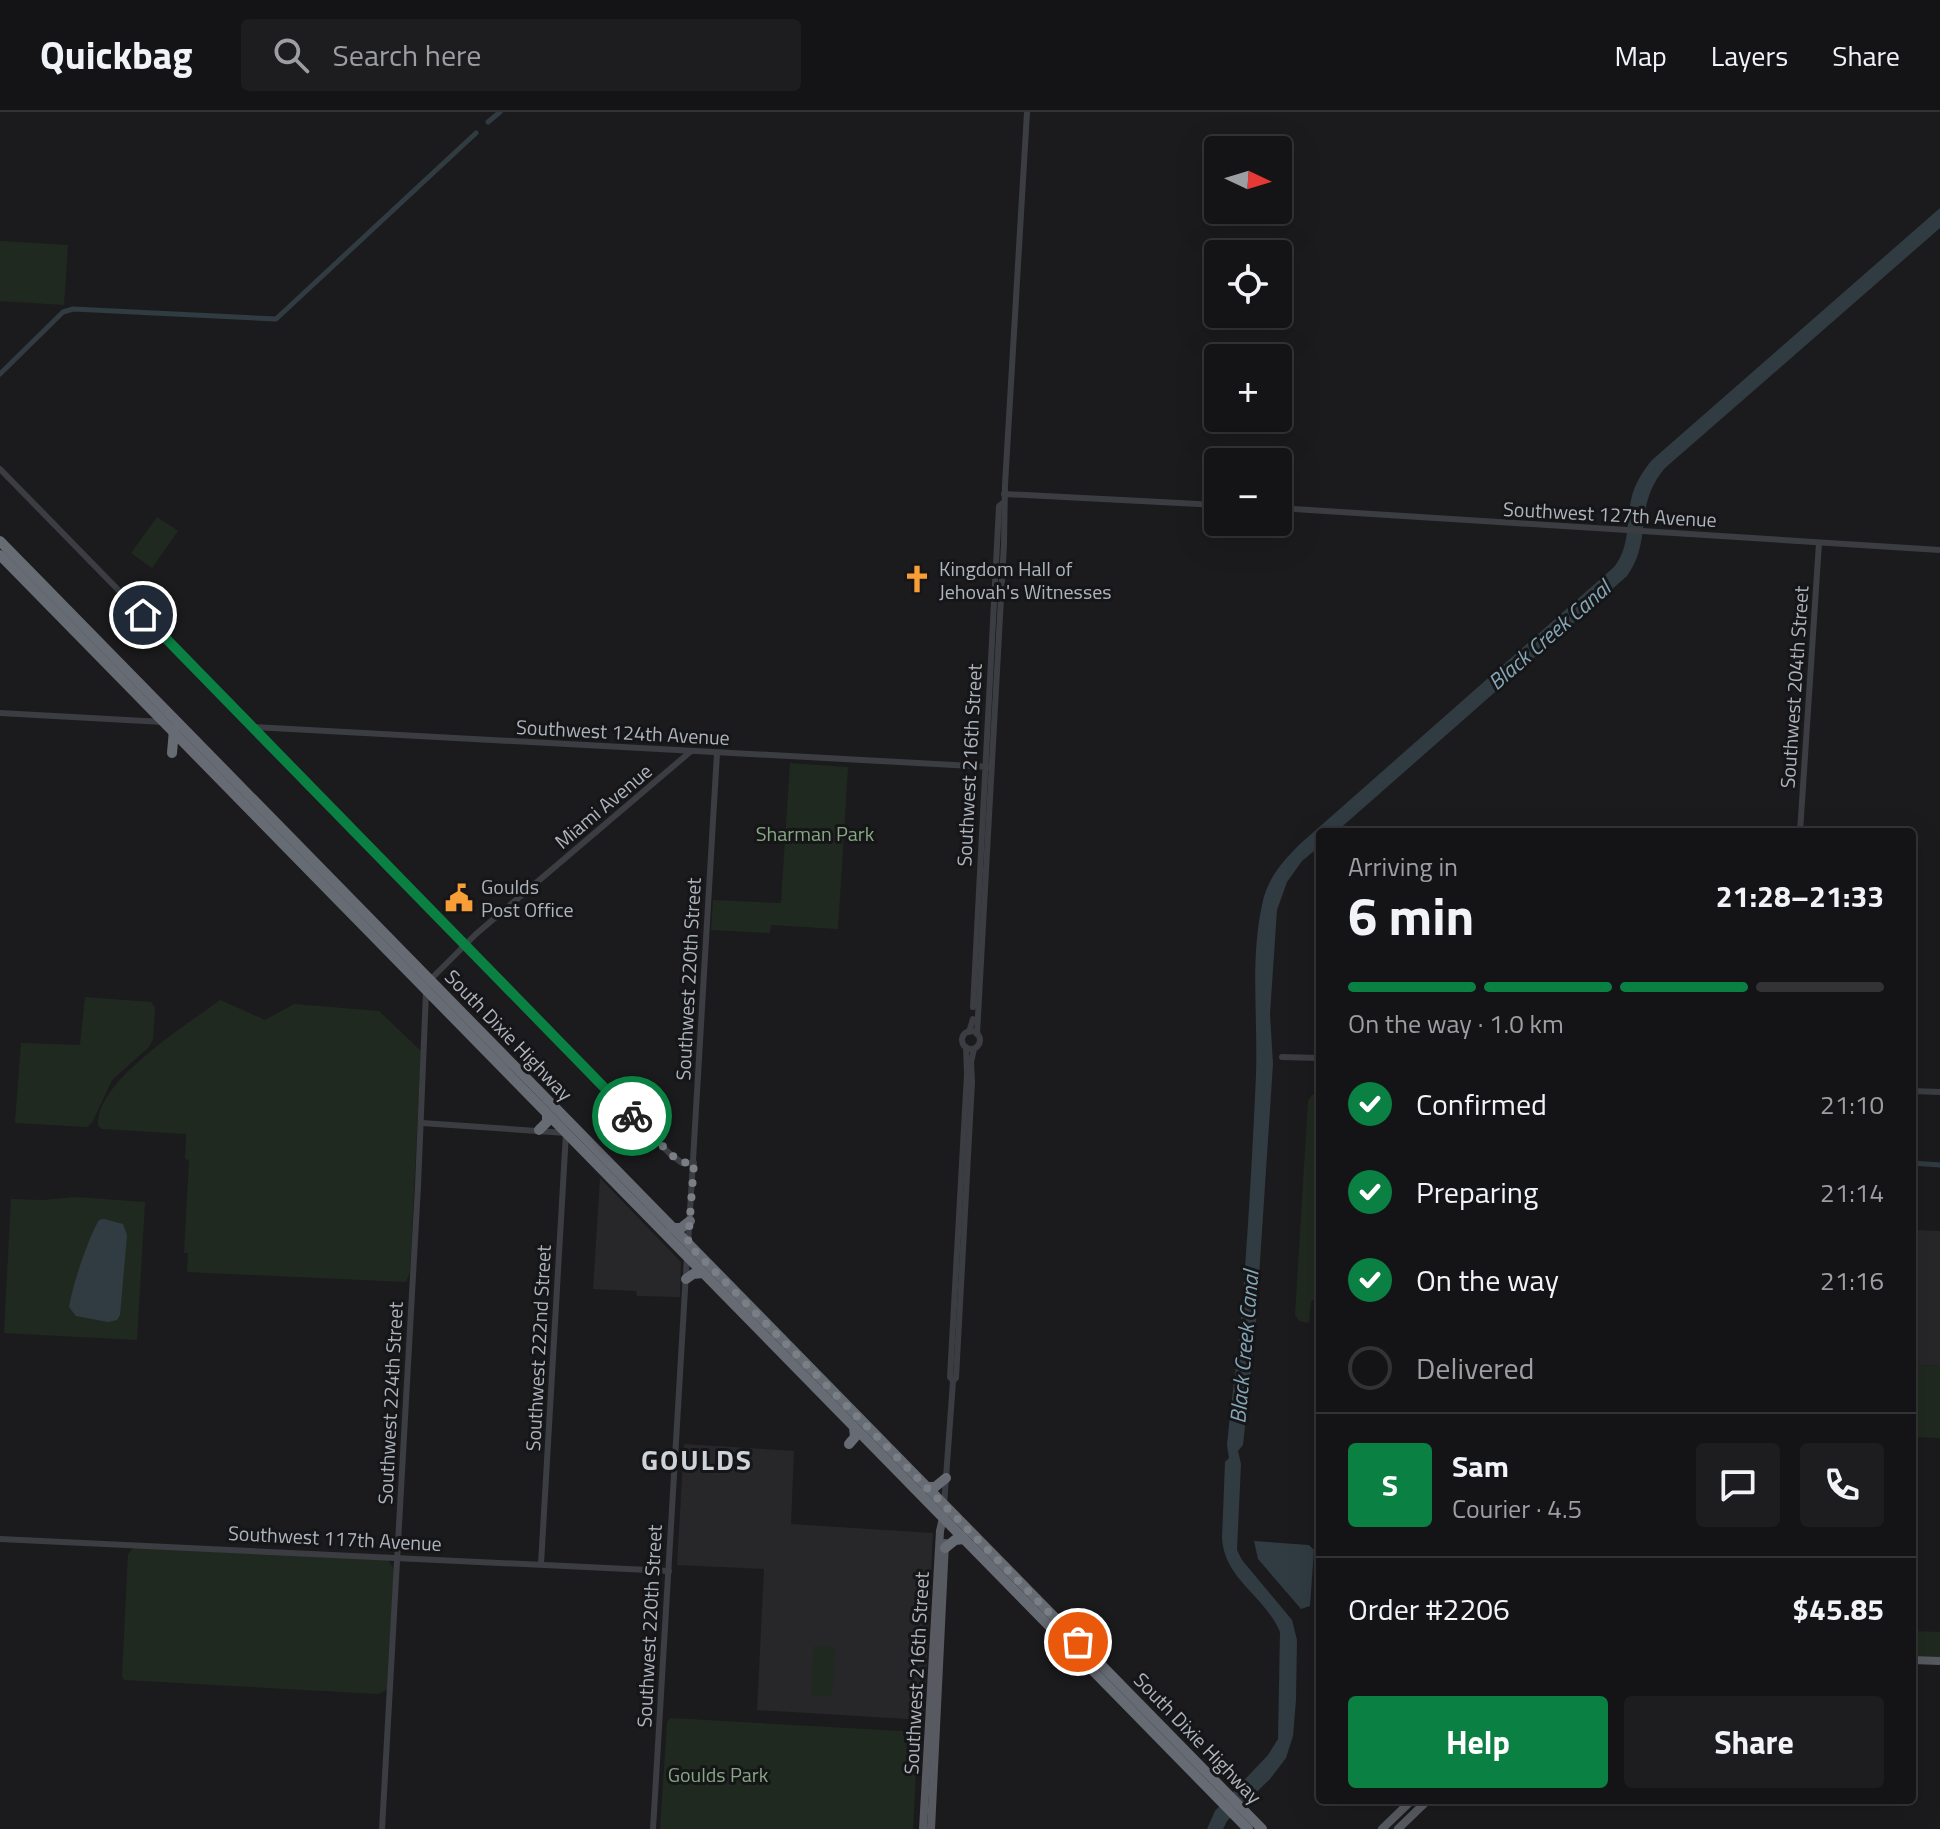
<!DOCTYPE html>
<html lang="en">
<head>
<meta charset="utf-8">
<style>
  :root { --surface:#141416; --page:#1d1d1f; --text:#f1f3f6; --muted:#9d9ea1; --line:#333335; --accent:#0b8043 }
  body { margin:0; font-family:"Titillium Web",sans-serif; background:var(--page); color:var(--text); height:100vh; display:flex; flex-direction:column; font-size:30px; white-space:nowrap }
  * { box-sizing:border-box; margin:0 }
  p { font-size:26px; color:var(--muted) }
  .icon { flex:none; width:44px; height:44px; fill:none; stroke:currentColor; stroke-width:2; stroke-linecap:round; stroke-linejoin:round }
  .map { position:relative; flex:1; overflow:hidden }
  .details { position:absolute; left:1316px; top:716px; width:600px; height:976px; display:flex; flex-direction:column; background:var(--surface); border-radius:8px; box-shadow:0 8px 32px #0002,0 0 0 2px var(--line) }
  .details>* { flex:none }
  .needle { width:52px; rotate:94deg }
  .buttons { position:absolute; left:1204px; top:24px; display:grid; gap:16px }
  .buttons a { display:grid; place-items:center; width:88px; height:88px; border-radius:8px; background:var(--surface); box-shadow:0 8px 32px #0002,0 0 0 2px var(--line); font-size:40px }
  .pin { position:absolute; display:grid; place-items:center; width:68px; height:68px; color:#fff; margin:-34px; border:4px solid #fff; border-radius:50%; box-shadow:0 2px 8px #0007 }
  .courier { position:absolute; display:grid; place-items:center; width:80px; height:80px; margin:-40px; border:6px solid #0b8043; border-radius:50%; background:#fff; color:#222; box-shadow:0 2px 10px #0007 }
  .head em { font-style:normal; font-weight:700 }
  .head div { display:flex; flex-direction:column-reverse }
  .head { display:flex; align-items:center; justify-content:space-between; height:136px; padding:0 32px }
  h1 { font-size:52px; font-weight:700; line-height:60px }
  .bar { display:grid; grid-template-columns:repeat(4,1fr); gap:12px 8px; align-content:center; height:96px; padding:0 32px }
  .bar i { height:10px; border-radius:6px; background:var(--line) }
  .bar .current { background:var(--accent) }
  .bar p { grid-column:span 4 }
  .line { display:flex; align-items:center; gap:20px; padding:0 32px; border-top:2px solid var(--line) }
  .line div { flex:1 }
  .round { display:grid; place-items:center; flex:none; width:84px; height:84px; border-radius:8px; background:var(--page) }
  ol { padding:0 32px; list-style:none }
  li { display:flex; align-items:center; gap:24px; height:88px }
  li p { margin-inline-start:auto }
  li .icon { padding:8px; border-radius:50%; background:var(--accent); color:#fff; stroke-width:4 }
  li:last-child { color:var(--muted) }
  li i { width:44px; height:44px; border:4px solid var(--line); border-radius:50% }
  .primary-button { display:flex; gap:16px; margin-top:auto; padding:16px 32px }
  .primary-button a { flex:1; height:92px; border-radius:8px; background:var(--accent); color:#fff; font-size:32px; font-weight:700; line-height:92px; text-align:center }
  .primary-button a+a { background:var(--page); color:var(--text) }
  header { display:flex; align-items:center; gap:48px; box-sizing:border-box; height:112px; padding:0 40px; background:var(--surface); border-bottom:2px solid var(--line) }
  header strong { font-size:38px }
  nav { display:flex; gap:44px; margin-inline-start:auto; font-size:28px }
  .search { width:560px; height:72px; background:var(--page); display:flex; align-items:center; gap:20px; box-sizing:border-box; padding:0 28px; border-radius:8px; color:var(--muted); font-size:30px }
  .map>svg:first-child { display:block }
  .built { fill:#27272a }
  .green { fill:#202920 }
  .water { fill:#303c42 }
  .lines { fill:none; stroke-linecap:round; stroke-linejoin:round }
  .canal { stroke:#303c42; stroke-width:5 }
  .minor { stroke:#3b3d42; stroke-width:6 }
  .major { stroke:#575b61; stroke-width:8 }
  .highway { stroke:#676c74; stroke-width:10 }
  .done { stroke:#7a7e85; stroke-width:8; stroke-dasharray:0 14.4 }
  .route { stroke:#0b8043; stroke-width:10 }
  .labels { text-anchor:middle; dominant-baseline:central; stroke-width:6; stroke-linejoin:round; paint-order:stroke }
  .street-label { font-size:20px; fill:#adb4bd; stroke:#161618 }
  .poi-label { font-size:20px; fill:#adb4bd; stroke:#161618; text-anchor:start }
  .park-label { font-size:20px; fill:#86a884; stroke:#161618 }
  .water-label { font-size:22px; font-style:italic; fill:#84a7b8; stroke:#161618 }
  .district-label { font-size:28px; font-weight:bold; letter-spacing:2px; fill:#ced2d9; stroke:#161618 }
</style>
</head>
<body>
<header>
<strong>Quickbag</strong>
<div class="search"><svg class="icon" aria-label="search" viewBox="0 0 24 24"><circle cx="10" cy="10" r="6"/><path d="M15 15l6 6"/></svg>Search here</div>
<nav><a>Map</a><a>Layers</a><a>Share</a></nav>
</header>
<div class="map">
<svg width="1940" height="1717" viewBox="0 0 1940 1717">
  <rect width="100%" height="100%" fill="#1b1b1d"/>
  <!-- built -->
  <g class="built">
    <polygon points="600,1066 681,1150 680,1185 637,1184 636,1179 593,1177"/>
    <polygon points="1916,1118 1940,1119 1940,1254 1912,1253 1912,1178"/>
    <polygon points="684,1332 794,1339 791,1412 933,1421 924,1608 757,1598 764,1457 677,1453"/>
  </g>
  <!-- green -->
  <g class="green">
    <polygon points="0,129 68,133 64,193 0,189"/>
    <polygon points="157,405 178,419 152,456 131,441"/>
    <polygon points="790,651 848,655 838,817 771,813 770,821 711,818 713,788 781,791"/>
    <polygon points="85,885 151,890 155,896 153,927 149,935 112,968 92,1011 87,1015 15,1011 21,931 80,933"/>
    <path d="M 220,888 L 265,908 L 294,892 L 379,899 L 421,939 L 410,1160 L 406,1170 L 187,1160 L 188,1141 L 184,1141 L 189,1048 L 185,1047 L 186,1022 L 102,1017 L 98,1014 C 95,969 187,913 220,888 Z"/>
    <polygon points="1320,982 1320,1186 1311,1189 1309,1211 1299,1209 1295,1203 1308,989 1312,983"/>
    <polygon points="75,1085 145,1090 137,1228 4,1221 11,1087 43,1088"/>
    <polygon points="1912,1253 1940,1254 1940,1326 1912,1325"/>
    <polygon points="134,1435 388,1448 394,1457 387,1578 378,1582 124,1568 122,1564 128,1442"/>
    <polygon points="1912,1519 1940,1520 1940,1545 1912,1545"/>
    <polygon points="814,1534 835,1535 832,1584 811,1583"/>
    <polygon points="670,1606 918,1620 913,1717 660,1717 667,1610"/>
  </g>
  <!-- water -->
  <g class="water">
    <path d="M 1940,96 L 1940,116 L 1665,356 C 1632,395 1654,426 1627,464 L 1336,720 L 1320,720 L 1320,734 L 1302,749 L 1287,770 L 1277,798 L 1270,902 L 1273,952 L 1256,1210 L 1243,1333 L 1238,1339 L 1241,1352 L 1237,1438 L 1242,1448 L 1292,1508 L 1297,1528 L 1296,1588 L 1293,1624 L 1286,1646 L 1270,1667 L 1227,1709 L 1223,1717 L 1207,1717 L 1215,1699 L 1268,1643 L 1278,1627 L 1280,1520 C 1265,1484 1224,1467 1222,1426 L 1225,1350 L 1229,1346 L 1227,1333 C 1230,1298 1235,1264 1239,1230 C 1247,1141 1252,1052 1256,963 C 1258,906 1250,848 1262,793 C 1267,767 1282,750 1300,732 L 1614,455 C 1630,435 1626,412 1631,388 C 1634,373 1642,360 1652,348 Z"/>
    <path d="M 104,1107 L 123,1112 L 127,1123 L 120,1203 L 117,1208 L 108,1210 L 76,1204 L 69,1195 C 73,1172 87,1129 99,1108 Z"/>
    <polygon points="1254,1429 1309,1433 1314,1438 1310,1494 1301,1497 1258,1447"/>
  </g>
  <g class="lines">
    <!-- canal -->
    <g class="canal">
      <polyline points="488,10 500,0"/>
      <polyline points="0,262 63,200 73,197 276,207 476,21"/>
      <polyline points="1912,1051 1940,1053"/>
    </g>
    <!-- minor -->
    <g class="minor">
      <polyline points="0,357 669,1041 682,1051 694,1051"/>
      <polyline points="1004,382 1218,393"/>
      <polyline points="1278,396 1940,438"/>
      <polyline points="0,601 163,610"/>
      <polyline points="253,615 991,655"/>
      <polyline points="1800,720 1819,431"/>
      <polyline points="428,870 476,822 690,640"/>
      <polyline points="973,895 999,394 1004,390"/>
      <circle cx="971" cy="928" r="9"/>
      <polyline points="969,920 973,907"/>
      <polyline points="977,922 1004,432 1005,373 1027,0"/>
      <polyline points="1282,945 1320,946"/>
      <polyline points="1912,979 1940,980"/>
      <polyline points="422,1011 566,1021 541,1452"/>
      <polyline points="688,1133 717,641"/>
      <polyline points="953,1269 956,1266 972,970 971,950 974,937"/>
      <polyline points="944,1393 953,1269 950,1265 967,962 966,935"/>
      <polyline points="0,1427 669,1459"/>
      <polyline points="382,1717 418,1074 426,880"/>
      <polyline points="653,1717 687,1144"/>
    </g>
    <!-- major -->
    <g class="major">
      <polyline points="1912,1548 1940,1549"/>
      <polyline points="923,1717 940,1419 944,1402"/>
      <polyline points="931,1717 945,1431"/>
      <polyline points="1382,1717 1412,1688"/>
      <polyline points="1398,1717 1428,1688"/>
    </g>
    <!-- highway -->
    <g class="highway">
      <polyline points="0,429 1262,1717"/>
      <polyline points="0,443 1248,1717"/>
      <polyline points="172,641 174,618"/>
      <polyline points="539,1018 547,1010 547,1002"/>
      <polyline points="672,1116 681,1116 690,1109"/>
      <polyline points="686,1167 693,1162 703,1161"/>
      <polyline points="849,1332 855,1325 854,1315"/>
      <polyline points="926,1375 935,1375 946,1366"/>
      <polyline points="945,1436 955,1428 964,1427"/>
    </g>
  </g>
  <g class="lines">
    <!-- done -->
    <polyline class="done" points="632,1004 679,1050 694,1051 688,1132 1078,1530"/>
    <!-- route -->
    <polyline class="route" points="143,503 632,1004"/>
  </g>
  <!-- icons -->
  <defs>
    <symbol id="church-bare" viewBox="-9 -9 18 18"><path d="M-1.2-6h2.4v3.5h3.3v2.4h-3.3V6h-2.4V-.1h-3.3v-2.4h3.3Z" fill="#f89e37" stroke="#161618" stroke-width="2.5" paint-order="stroke"/></symbol>
    <symbol id="civic-bare" viewBox="-9 -9 18 18"><path d="M-.6-6.5H3V-4.5H.6V-3L4-1V1h2V6H-6V1h2V-1L-.6-3ZM-1.2 2.5V6h2.4V2.5Z" fill="#f89e37" stroke="#161618" stroke-width="2.5" paint-order="stroke"/></symbol>
  </defs>
  <g fill-rule="evenodd">
    <use href="#church-bare" x="897" y="447" width="40" height="40"/>
    <use href="#civic-bare" x="439" y="766" width="40" height="40"/>
  </g>
  <g class="labels">
    <!-- street labels -->
    <g class="street-label">
      <text transform="translate(1610 402) rotate(3)">Southwest 127th Avenue</text>
      <text transform="translate(1794 575) rotate(-86)">Southwest 204th Street</text>
      <text transform="translate(623 620) rotate(3)">Southwest 124th Avenue</text>
      <text transform="translate(969 653) rotate(-87)">Southwest 216th Street</text>
      <text transform="translate(603 694) rotate(-40)">Miami Avenue</text>
      <text transform="translate(688 867) rotate(-87)">Southwest 220th Street</text>
      <text transform="translate(509 923) rotate(46)">South Dixie Highway</text>
      <text transform="translate(538 1236) rotate(-87)">Southwest 222nd Street</text>
      <text transform="translate(390 1291) rotate(-87)">Southwest 224th Street</text>
      <text transform="translate(335 1426) rotate(3)">Southwest 117th Avenue</text>
      <text transform="translate(649 1514) rotate(-87)">Southwest 220th Street</text>
      <text transform="translate(916 1561) rotate(-87)">Southwest 216th Street</text>
      <text transform="translate(1198 1626) rotate(46)">South Dixie Highway</text>
    </g>
    <!-- poi labels -->
    <g class="poi-label">
      <text x="939" y="456">Kingdom Hall of<tspan x="939" dy="23">Jehovah's Witnesses</tspan></text>
      <text x="481" y="774">Goulds<tspan x="481" dy="23">Post Office</tspan></text>
    </g>
    <!-- park labels -->
    <g class="park-label">
      <text x="815" y="721">Sharman Park</text>
      <text x="718" y="1662">Goulds Park</text>
    </g>
    <!-- water labels -->
    <g class="water-label">
      <text transform="translate(1549 523) rotate(-41)">Black Creek Canal</text>
      <text transform="translate(1244 1235) rotate(-85)">Black Creek Canal</text>
    </g>
    <!-- district labels -->
    <g class="district-label">
      <text x="697" y="1347">GOULDS</text>
    </g>
  </g>
</svg>
<div class="buttons">
<a><svg class="needle" viewBox="-14 -14 28 28"><path d="M0-13l5 13h-10z" fill="#e53935"/><path d="M0 13l5-13h-10z" fill="#9d9ea1"/></svg></a>
<a><svg class="icon" aria-label="locate" viewBox="0 0 24 24"><circle cx="12" cy="12" r="6"/><path d="M12 2v4M12 18v4M2 12h4M18 12h4"/></svg></a>
<a>+</a>
<a>−</a>
</div>
<div class="pin" style="left:1078px;top:1530px;background:#ea580c"><svg class="icon" aria-label="bag" viewBox="0 0 24 24"><path d="M5 8h14l-1 12H6zM9 8a3 3 0 0 1 6 0"/></svg></div>
<div class="pin" style="left:143px;top:503px;background:#1f2937"><svg class="icon" aria-label="home" viewBox="0 0 24 24"><path d="M3 11l9-7 9 7M6 9v11h12V9"/></svg></div>
<div class="courier" style="left:632px;top:1004px"><svg class="icon" aria-label="bike" viewBox="0 0 24 24"><circle cx="6" cy="16" r="4"/><circle cx="18" cy="16" r="4"/><path d="M6 16l4-8h5l3 8M10 8l3 8H6M13 5h3"/></svg></div>
<section class="details">
<div class="head"><div><h1>6 min</h1><p>Arriving in</p></div><em>21:28–21:33</em></div>
<div class="bar"><i class="current"></i><i class="current"></i><i class="current"></i><i></i><p>On the way · 1.0 km</p></div>
<ol>
<li><svg class="icon" aria-label="check" viewBox="0 0 24 24"><path d="M5 12l5 5 9-10"/></svg>Confirmed<p>21:10</p></li>
<li><svg class="icon" aria-label="check" viewBox="0 0 24 24"><path d="M5 12l5 5 9-10"/></svg>Preparing<p>21:14</p></li>
<li><svg class="icon" aria-label="check" viewBox="0 0 24 24"><path d="M5 12l5 5 9-10"/></svg>On the way<p>21:16</p></li>
<li><i></i>Delivered</li>
</ol>
<div class="line" style="height:144px"><b class="round" style="background:var(--accent);color:#fff">S</b><div><b>Sam</b><p>Courier · 4.5</p></div><a class="round"><svg class="icon" aria-label="chat" viewBox="0 0 24 24"><path d="M4 5h16v11H9l-5 4z"/></svg></a><a class="round"><svg class="icon" aria-label="phone" viewBox="0 0 24 24"><path d="M5 4h4l2 5-3 2q2 4 5 5l2-3 5 2v4C11 20 4 13 5 4z"/></svg></a></div>
<div class="line" style="height:104px"><div>Order #2206</div><b>$45.85</b></div>
<div class="primary-button"><a>Help</a><a>Share</a></div>
</section>
</div>
</body>
</html>
